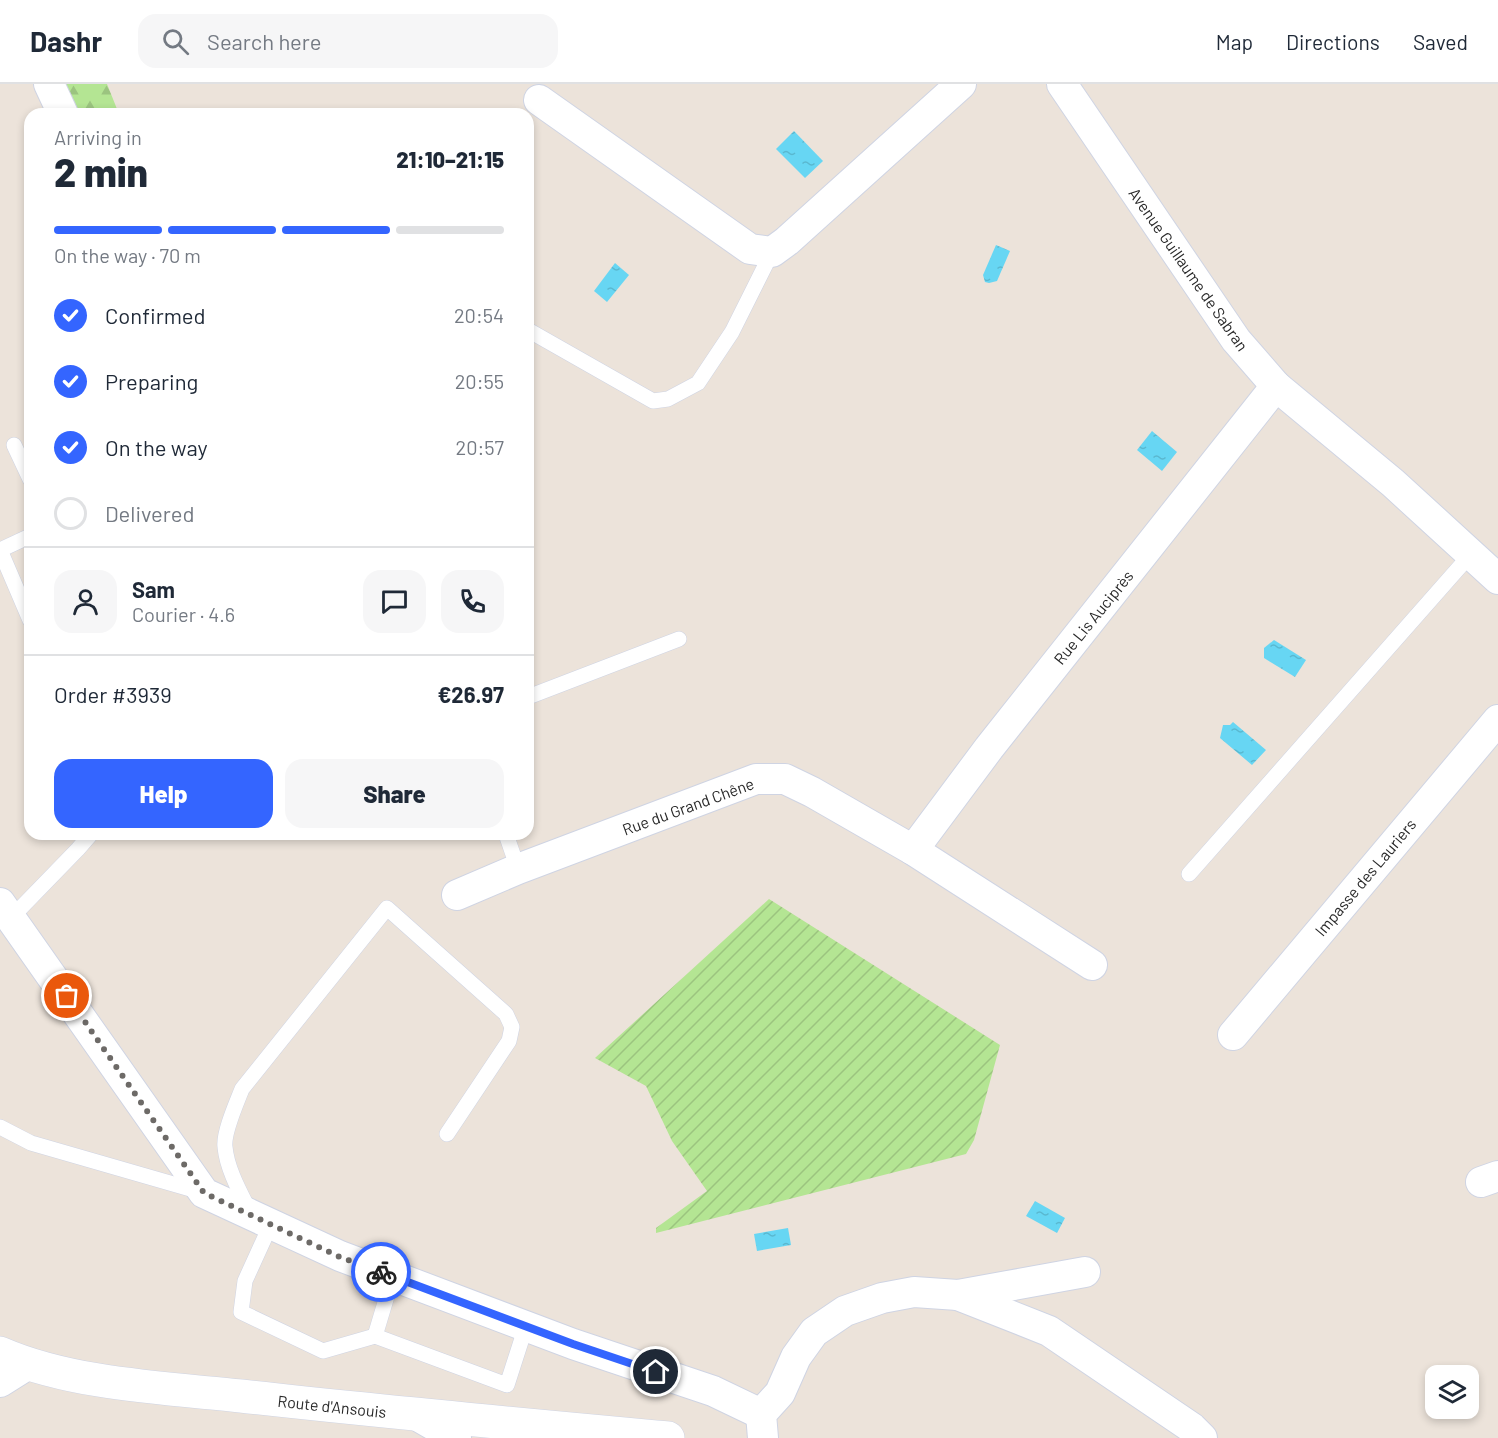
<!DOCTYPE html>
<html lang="en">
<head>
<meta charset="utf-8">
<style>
  :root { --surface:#fff; --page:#f6f6f7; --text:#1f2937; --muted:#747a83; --line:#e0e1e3; --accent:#3465ff }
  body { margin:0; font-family:Barlow,sans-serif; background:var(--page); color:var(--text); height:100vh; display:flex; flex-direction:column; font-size:22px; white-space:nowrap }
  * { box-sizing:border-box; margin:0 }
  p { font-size:20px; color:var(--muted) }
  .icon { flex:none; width:33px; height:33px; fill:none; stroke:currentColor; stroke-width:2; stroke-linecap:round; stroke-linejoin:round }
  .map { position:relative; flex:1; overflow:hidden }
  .side { position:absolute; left:24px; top:24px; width:510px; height:732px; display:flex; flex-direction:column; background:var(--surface); border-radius:18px; box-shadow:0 3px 9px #0003 }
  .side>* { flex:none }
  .buttons { position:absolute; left:1425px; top:1281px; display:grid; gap:12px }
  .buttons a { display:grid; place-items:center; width:54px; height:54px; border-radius:12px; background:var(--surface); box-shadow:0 3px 9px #0003; font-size:30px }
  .pin { position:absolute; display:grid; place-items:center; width:51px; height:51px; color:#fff; margin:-26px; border:3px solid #fff; border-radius:50%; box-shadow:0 2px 6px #0007 }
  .courier { position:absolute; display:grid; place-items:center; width:60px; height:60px; margin:-30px; border:4px solid #3465ff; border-radius:50%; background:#fff; color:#222; box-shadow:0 2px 8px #0007 }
  .overview em { font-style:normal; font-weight:800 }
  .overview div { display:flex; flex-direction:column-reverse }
  .overview { display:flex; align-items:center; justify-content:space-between; height:102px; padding:0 30px }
  h1 { font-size:39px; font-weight:800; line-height:45px }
  .bar { display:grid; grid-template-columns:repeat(4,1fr); gap:9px 6px; align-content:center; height:72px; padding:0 30px }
  .bar i { height:8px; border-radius:4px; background:var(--line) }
  .bar .active { background:var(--accent) }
  .bar p { grid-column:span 4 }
  .line { display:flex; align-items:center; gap:15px; padding:0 30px; border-top:2px solid var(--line) }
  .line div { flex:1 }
  .round { display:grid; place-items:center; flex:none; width:63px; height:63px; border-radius:18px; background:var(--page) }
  ol { padding:0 30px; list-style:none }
  li { display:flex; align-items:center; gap:18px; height:66px }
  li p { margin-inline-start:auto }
  li .icon { padding:6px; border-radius:50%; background:var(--accent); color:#fff; stroke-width:4 }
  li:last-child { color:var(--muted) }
  li i { width:33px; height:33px; border:3px solid var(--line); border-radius:50% }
  .button { display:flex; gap:12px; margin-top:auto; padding:12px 30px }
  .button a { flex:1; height:69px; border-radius:18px; background:var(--accent); color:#fff; font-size:24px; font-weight:800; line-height:69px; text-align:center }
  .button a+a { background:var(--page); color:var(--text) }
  header { display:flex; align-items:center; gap:36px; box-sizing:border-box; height:84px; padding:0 30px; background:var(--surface); border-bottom:2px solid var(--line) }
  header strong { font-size:28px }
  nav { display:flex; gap:33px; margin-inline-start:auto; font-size:21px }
  .search { width:420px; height:54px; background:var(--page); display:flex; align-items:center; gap:15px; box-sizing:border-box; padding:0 21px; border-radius:18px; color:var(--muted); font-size:22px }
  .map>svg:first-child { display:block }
  .forest { fill:url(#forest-firs) }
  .garden { fill:url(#garden-furrows) }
  .water { fill:url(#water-ripples) }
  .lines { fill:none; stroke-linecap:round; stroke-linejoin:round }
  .lane-casing { stroke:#cfd4e3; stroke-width:16 }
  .street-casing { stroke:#cfd4e3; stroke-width:32 }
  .secondary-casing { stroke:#cfd4e3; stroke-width:34 }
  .lane { stroke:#fff; stroke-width:15 }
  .street { stroke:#fff; stroke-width:30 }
  .secondary { stroke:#fff; stroke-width:33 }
  .done { stroke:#6d6a67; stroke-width:6; stroke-dasharray:0 10.8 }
  .route { stroke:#3465ff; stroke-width:8 }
  .labels { text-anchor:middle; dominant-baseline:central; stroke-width:4.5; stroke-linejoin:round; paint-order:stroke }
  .street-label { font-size:16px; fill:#292929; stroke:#fff }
</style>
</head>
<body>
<header>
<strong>Dashr</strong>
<div class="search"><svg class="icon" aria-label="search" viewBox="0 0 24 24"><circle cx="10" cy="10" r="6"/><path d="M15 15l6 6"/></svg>Search here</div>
<nav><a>Map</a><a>Directions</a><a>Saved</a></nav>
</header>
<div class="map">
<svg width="1498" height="1354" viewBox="0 0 1498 1354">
  <defs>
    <pattern id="forest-firs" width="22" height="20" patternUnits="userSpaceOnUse" patternTransform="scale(1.5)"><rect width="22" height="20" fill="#b4e593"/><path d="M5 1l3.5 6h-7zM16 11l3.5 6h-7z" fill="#9bc47f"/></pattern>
    <pattern id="garden-furrows" width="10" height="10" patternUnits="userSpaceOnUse" patternTransform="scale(1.5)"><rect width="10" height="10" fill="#b4e593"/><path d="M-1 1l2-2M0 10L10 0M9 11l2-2" fill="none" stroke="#9bc47f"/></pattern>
    <pattern id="water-ripples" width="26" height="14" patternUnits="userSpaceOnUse" patternTransform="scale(1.5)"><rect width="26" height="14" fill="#67d6f3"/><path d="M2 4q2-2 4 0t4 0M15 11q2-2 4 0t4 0" fill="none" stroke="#59b8d0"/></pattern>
  </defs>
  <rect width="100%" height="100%" fill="#ece3da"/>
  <!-- forest -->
  <polygon class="forest" points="64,0 107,0 119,30 77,30"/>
  <!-- garden -->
  <polygon class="garden" points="769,815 1000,961 974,1056 966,1070 656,1149 656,1144 707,1107 672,1057 646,1002 595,974"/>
  <!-- water -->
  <g class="water">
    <polygon points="794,47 823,77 805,94 776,65"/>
    <polygon points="996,161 1010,167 997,197 989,199 985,198 983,191"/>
    <polygon points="615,179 629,191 607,218 594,207"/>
    <polygon points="1152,347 1177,368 1162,387 1137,366"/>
    <polygon points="1274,556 1306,576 1295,593 1264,574 1264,564"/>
    <polygon points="1233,638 1266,666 1252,681 1220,654 1223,641 1230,641"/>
    <polygon points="1035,1117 1065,1134 1057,1149 1026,1132"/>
    <polygon points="788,1144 791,1161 757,1167 754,1150"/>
  </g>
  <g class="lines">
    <defs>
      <g id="lane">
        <polyline points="528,246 653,317 668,315 698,299 732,248 772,168"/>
        <polyline points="14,361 30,395"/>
        <polyline points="30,452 0,466 30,536"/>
        <polyline points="528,613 679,555"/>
        <polyline points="506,750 518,785"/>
        <polyline points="1189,790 1471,470"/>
        <polyline points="11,834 78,765 91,750"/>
        <polyline points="0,1043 31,1059 201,1108"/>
        <path d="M 250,1128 C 240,1108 227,1085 225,1063 C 223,1049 237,1018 242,1005 L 387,824 L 506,930 L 512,943 L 509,957 L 447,1050"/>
        <polyline points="271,1140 245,1197 241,1228 323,1267 375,1252"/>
        <polyline points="393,1192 375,1252 507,1301 526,1242"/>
      </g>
      <g id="street">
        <polyline points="49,0 63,30"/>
        <polyline points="1062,0 1236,256 1276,302 1393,399 1498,495"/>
        <polyline points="539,16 750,165 772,168 787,157 961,0"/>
        <polyline points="913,766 989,664 1276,302"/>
        <polyline points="457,811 518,785 756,695 785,695 812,708 913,766 1092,881"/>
        <polyline points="0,819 204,1109 340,1172 573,1260 713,1307 761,1330"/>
        <polyline points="1233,951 1498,636"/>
        <polyline points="1481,1098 1498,1092"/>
        <polyline points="958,1211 1049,1247 1192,1344 1202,1354"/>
        <polyline points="0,1298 27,1281"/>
        <polyline points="416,1331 456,1354"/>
        <polyline points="763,1354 761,1330 780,1309 796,1273 814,1248 845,1227 882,1214 914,1208 958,1211 1085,1188"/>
      </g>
      <path id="secondary" d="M 0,1269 C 71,1300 164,1304 241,1312 C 383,1328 526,1341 668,1354"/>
    </defs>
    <!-- lane casing -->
    <use href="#lane" class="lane-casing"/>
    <!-- street casing -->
    <use href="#street" class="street-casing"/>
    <!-- secondary casing -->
    <use href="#secondary" class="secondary-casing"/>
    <!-- lane -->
    <use href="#lane" class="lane"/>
    <!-- street -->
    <use href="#street" class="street"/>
    <!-- secondary -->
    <use href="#secondary" class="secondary"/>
  </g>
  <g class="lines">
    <!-- done -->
    <polyline class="done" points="67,912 204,1109 340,1173 381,1188"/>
    <!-- route -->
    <polyline class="route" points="381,1188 573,1260 656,1288"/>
  </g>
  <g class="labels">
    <!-- street labels -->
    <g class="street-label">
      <text transform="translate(1189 185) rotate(55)">Avenue Guillaume de Sabran</text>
      <text transform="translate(1093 533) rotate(-51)">Rue Lis Auciprès</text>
      <text transform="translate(688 722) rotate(-20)">Rue du Grand Chêne</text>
      <text transform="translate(1365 793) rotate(-50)">Impasse des Lauriers</text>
      <text transform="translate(332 1322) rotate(6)">Route d'Ansouis</text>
    </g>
  </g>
</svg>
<div class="buttons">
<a><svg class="icon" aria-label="layers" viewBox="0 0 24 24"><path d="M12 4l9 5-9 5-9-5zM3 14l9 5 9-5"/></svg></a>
</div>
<div class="pin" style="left:67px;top:912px;background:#ea580c"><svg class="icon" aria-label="bag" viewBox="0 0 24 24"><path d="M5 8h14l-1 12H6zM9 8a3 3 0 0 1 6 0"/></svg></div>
<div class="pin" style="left:656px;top:1288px;background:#1f2937"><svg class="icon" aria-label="home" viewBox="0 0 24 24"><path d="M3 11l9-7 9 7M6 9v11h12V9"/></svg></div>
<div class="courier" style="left:381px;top:1188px"><svg class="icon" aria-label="bike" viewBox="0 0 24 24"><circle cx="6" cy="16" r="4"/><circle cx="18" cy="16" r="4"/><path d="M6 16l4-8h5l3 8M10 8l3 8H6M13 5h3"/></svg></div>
<section class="side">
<div class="overview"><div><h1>2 min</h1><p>Arriving in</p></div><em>21:10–21:15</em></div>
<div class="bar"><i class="active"></i><i class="active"></i><i class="active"></i><i></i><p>On the way · 70 m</p></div>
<ol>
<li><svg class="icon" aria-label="check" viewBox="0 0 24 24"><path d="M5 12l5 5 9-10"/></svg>Confirmed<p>20:54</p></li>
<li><svg class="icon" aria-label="check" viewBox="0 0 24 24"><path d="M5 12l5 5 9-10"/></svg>Preparing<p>20:55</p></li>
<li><svg class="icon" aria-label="check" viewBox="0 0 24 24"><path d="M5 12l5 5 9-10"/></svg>On the way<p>20:57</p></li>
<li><i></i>Delivered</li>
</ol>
<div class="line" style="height:108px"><a class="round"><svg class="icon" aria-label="person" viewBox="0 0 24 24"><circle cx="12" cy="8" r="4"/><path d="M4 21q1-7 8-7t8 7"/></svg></a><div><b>Sam</b><p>Courier · 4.6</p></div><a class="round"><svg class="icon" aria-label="chat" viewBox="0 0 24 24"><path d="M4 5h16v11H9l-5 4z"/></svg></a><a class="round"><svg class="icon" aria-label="phone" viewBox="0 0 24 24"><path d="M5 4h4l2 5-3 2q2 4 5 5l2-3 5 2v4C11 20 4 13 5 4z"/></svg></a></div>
<div class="line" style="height:78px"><div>Order #3939</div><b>€26.97</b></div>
<div class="button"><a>Help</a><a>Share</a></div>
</section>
</div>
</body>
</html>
